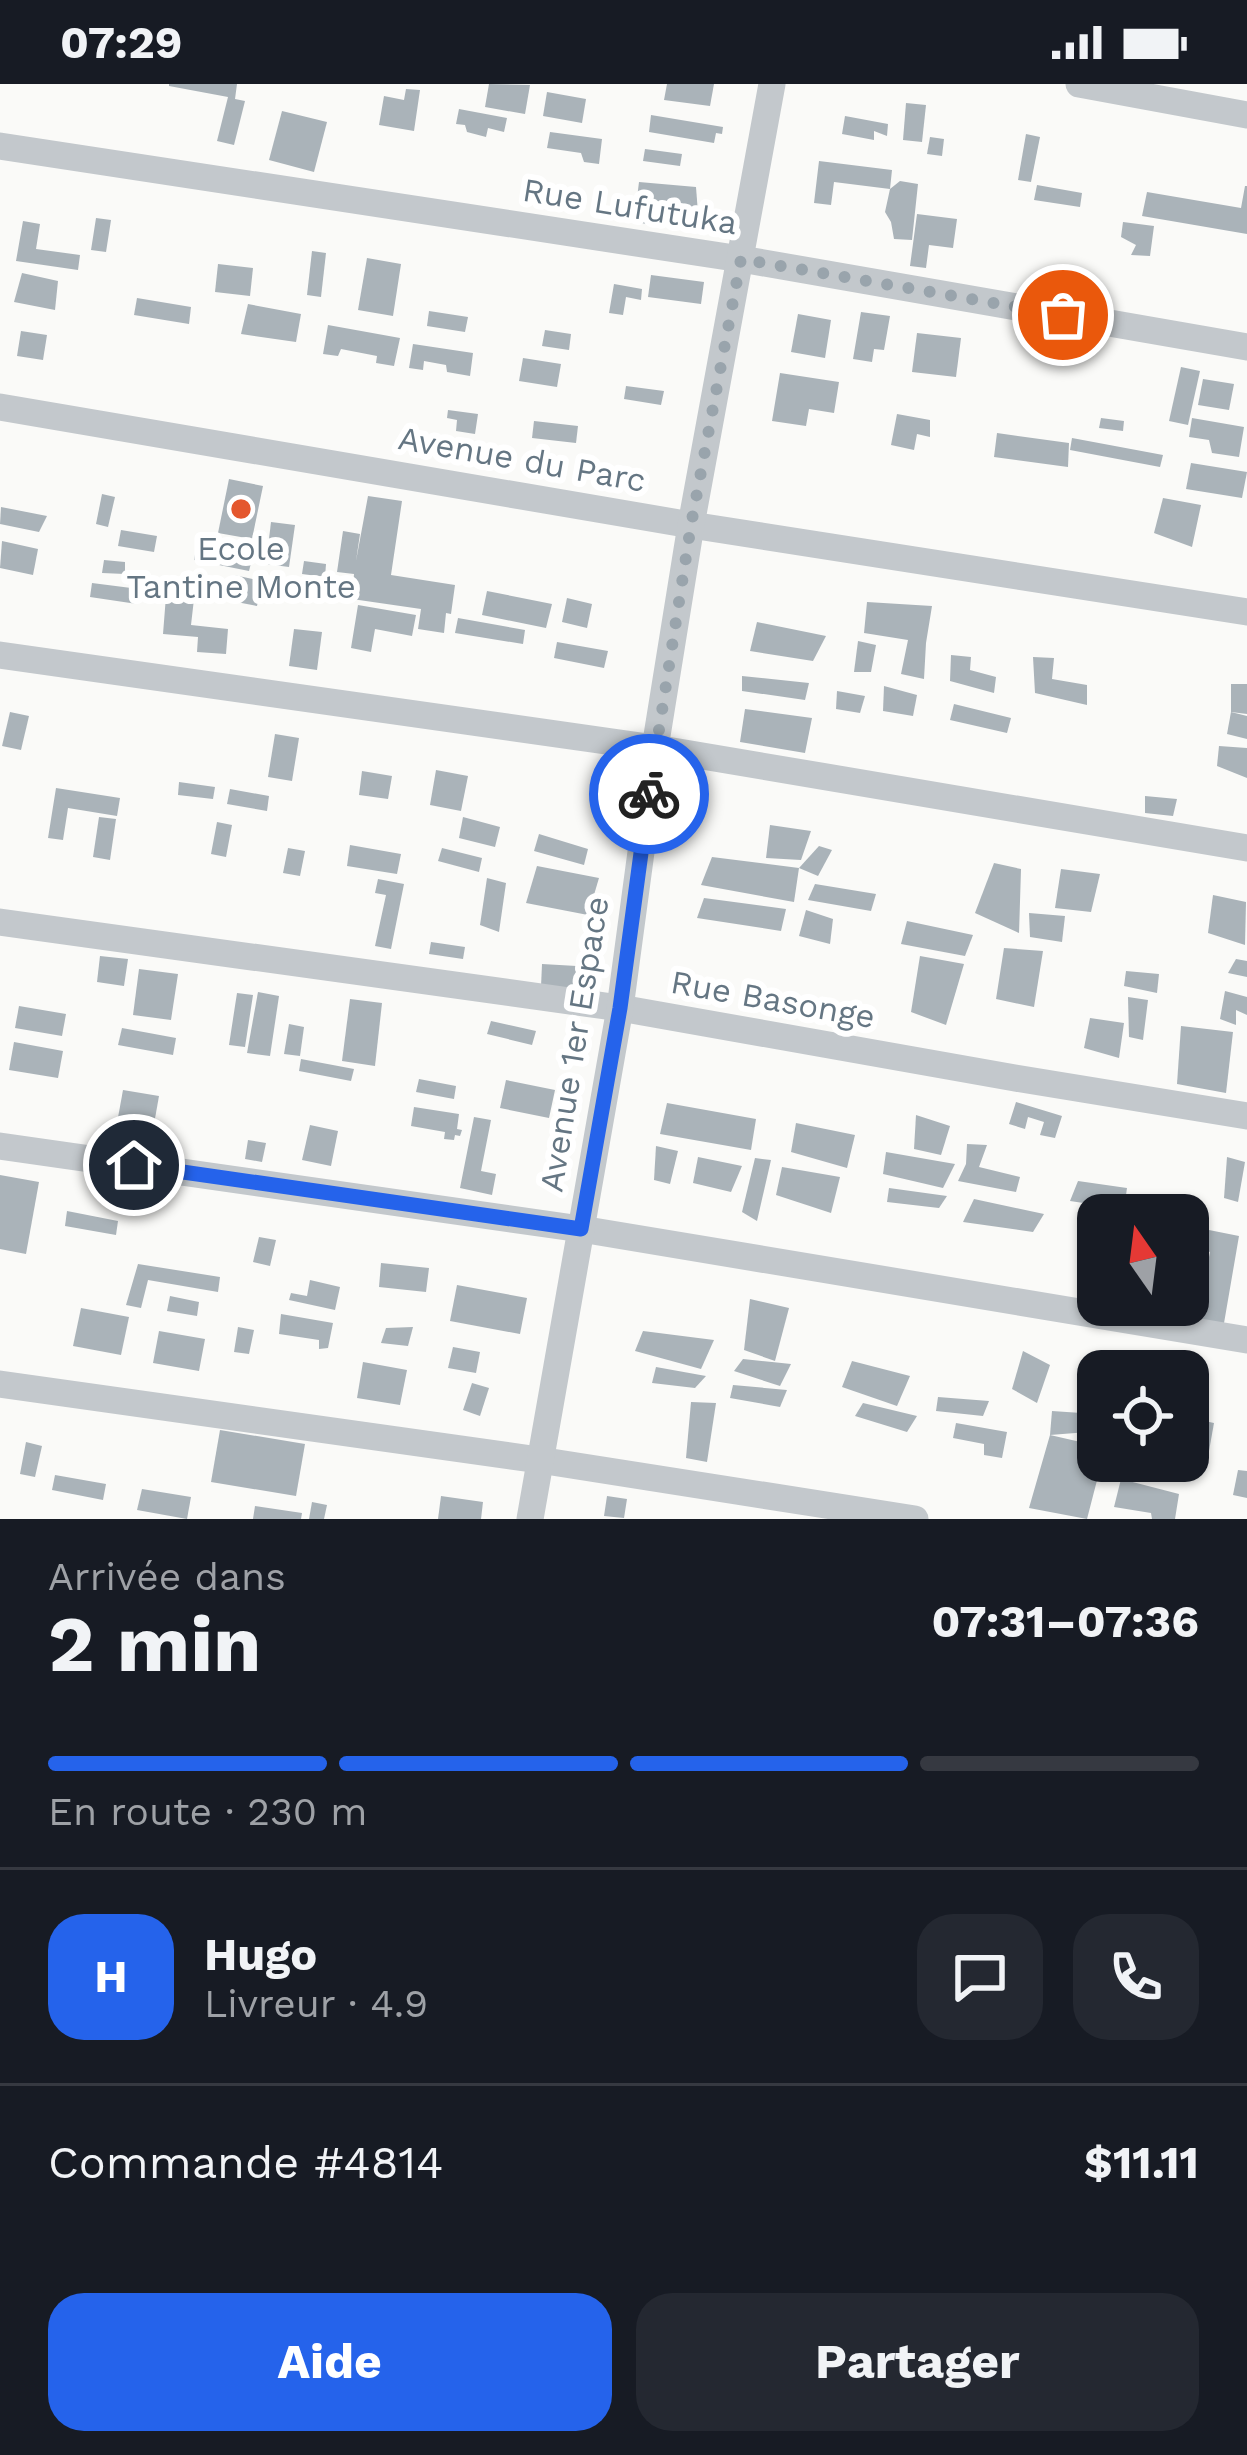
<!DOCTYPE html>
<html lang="fr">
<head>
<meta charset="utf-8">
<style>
  :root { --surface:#171b24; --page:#242831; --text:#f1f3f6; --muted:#9ea1a6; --line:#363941; --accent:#2563eb }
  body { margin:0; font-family:"Work Sans",sans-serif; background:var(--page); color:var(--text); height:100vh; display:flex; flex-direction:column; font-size:45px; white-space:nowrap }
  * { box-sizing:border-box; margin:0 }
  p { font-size:39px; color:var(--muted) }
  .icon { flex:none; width:66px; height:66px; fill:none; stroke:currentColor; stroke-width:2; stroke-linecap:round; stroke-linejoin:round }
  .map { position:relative; height:1435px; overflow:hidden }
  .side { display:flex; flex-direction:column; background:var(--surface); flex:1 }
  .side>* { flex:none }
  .needle { width:78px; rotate:346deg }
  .tools { position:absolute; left:1077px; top:1110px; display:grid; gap:24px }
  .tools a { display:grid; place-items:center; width:132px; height:132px; border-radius:24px; background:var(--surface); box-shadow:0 3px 9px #0004; font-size:60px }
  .pin { position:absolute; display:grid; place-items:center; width:102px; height:102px; color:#fff; margin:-51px; border:6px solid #fff; border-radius:50%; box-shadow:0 3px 12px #0007 }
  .courier { position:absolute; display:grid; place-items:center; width:120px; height:120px; margin:-60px; border:9px solid #2563eb; border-radius:50%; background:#fff; color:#222; box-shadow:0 3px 15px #0007 }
  .headline em { font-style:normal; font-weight:700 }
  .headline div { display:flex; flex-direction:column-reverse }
  .headline { display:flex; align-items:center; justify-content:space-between; height:204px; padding:0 48px }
  h1 { font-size:78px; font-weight:700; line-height:90px }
  .bar { display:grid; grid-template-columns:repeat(4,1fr); gap:18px 12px; align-content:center; height:144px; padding:0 48px }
  .bar i { height:15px; border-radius:9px; background:var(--line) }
  .bar .current { background:var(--accent) }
  .bar p { grid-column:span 4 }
  .line { display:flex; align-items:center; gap:30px; padding:0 48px; border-top:3px solid var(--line) }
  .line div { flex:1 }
  .round { display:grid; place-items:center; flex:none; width:126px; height:126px; border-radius:36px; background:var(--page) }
  .primary-button { display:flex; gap:24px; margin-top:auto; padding:24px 48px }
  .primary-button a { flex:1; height:138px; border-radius:36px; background:var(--accent); color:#fff; font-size:48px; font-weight:700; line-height:138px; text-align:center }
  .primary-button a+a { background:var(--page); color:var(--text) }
  .status { display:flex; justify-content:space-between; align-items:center; height:84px; padding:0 60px; background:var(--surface); direction:ltr }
  .status svg { height:33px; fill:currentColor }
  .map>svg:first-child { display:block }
  .building { fill:#aab3b9 }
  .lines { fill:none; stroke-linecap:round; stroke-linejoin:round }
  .minor { stroke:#c3c8cc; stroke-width:27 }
  .done { stroke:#99a4ac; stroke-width:12; stroke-dasharray:0 21.6 }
  .route { stroke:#2563eb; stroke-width:15 }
  .poi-dot { fill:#e4572e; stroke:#fff; stroke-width:4.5 }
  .labels { text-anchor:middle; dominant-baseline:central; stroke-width:12; stroke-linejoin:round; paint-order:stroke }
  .street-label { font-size:33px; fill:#657683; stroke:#fff }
  .poi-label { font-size:33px; fill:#657683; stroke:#fff }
</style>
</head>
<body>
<div class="status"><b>07:29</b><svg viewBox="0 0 49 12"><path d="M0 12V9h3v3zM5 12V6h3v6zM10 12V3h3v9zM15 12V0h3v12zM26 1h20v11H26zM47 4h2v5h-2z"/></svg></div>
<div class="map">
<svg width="1247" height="1435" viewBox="0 0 1247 1435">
  <rect width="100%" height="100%" fill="#fafaf8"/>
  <!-- building -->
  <g class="building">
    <polygon points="169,0 237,0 235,15 245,17 234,61 217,57 228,13 169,2"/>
    <polygon points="489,0 530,1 525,30 485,23"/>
    <polygon points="667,0 714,0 710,22 664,16"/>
    <polygon points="406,5 420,6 414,47 379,41 384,12 404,16"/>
    <polygon points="547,8 586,15 582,39 543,32"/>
    <polygon points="906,19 926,21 922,58 903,56"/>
    <polygon points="459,25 507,34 504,48 488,44 486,53 467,48 465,41 456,40"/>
    <polygon points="282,27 327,38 314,88 269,76"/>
    <polygon points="651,31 723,43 722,50 716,49 714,59 649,48"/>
    <polygon points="845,32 888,40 887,52 874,47 874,56 842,50"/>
    <polygon points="550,48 602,55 599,80 584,78 581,69 547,64"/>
    <polygon points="1026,50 1040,53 1031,98 1018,96"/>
    <polygon points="930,53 944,55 942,72 927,70"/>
    <polygon points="645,65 682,70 680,82 643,77"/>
    <polygon points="819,77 892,86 890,105 900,97 918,100 912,156 894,155 891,138 885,128 890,105 834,98 831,121 814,119"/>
    <polygon points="639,98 696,103 698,129 687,146 634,138"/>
    <polygon points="1037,101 1082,109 1080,123 1034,116"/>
    <polygon points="1245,102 1247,102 1247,150 1142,132 1147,108 1241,124"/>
    <polygon points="917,130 957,135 953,164 929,161 926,184 910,182"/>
    <polygon points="96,134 111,136 106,168 91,166"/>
    <polygon points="23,137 40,140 36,165 80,171 78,186 16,177"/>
    <polygon points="1123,138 1154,142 1150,172 1131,171 1136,161 1121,153"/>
    <polygon points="312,167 326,169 321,213 307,211"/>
    <polygon points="367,174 401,180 393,232 358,226"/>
    <polygon points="218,180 253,184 250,212 215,208"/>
    <polygon points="22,189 58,197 55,226 14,218"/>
    <polygon points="651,191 704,198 701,220 648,213"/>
    <polygon points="614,200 642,205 641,216 626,213 623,231 609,229"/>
    <polygon points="137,214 191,223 189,240 134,231"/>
    <polygon points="248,220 301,230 296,258 241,250"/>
    <polygon points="429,227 468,233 465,248 427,242"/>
    <polygon points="861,228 890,232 884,266 874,265 872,278 853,275"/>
    <polygon points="798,230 831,236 825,274 791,268"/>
    <polygon points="328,241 400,254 394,282 376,279 377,272 341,265 338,272 323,270"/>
    <polygon points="545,246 571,250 569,266 542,262"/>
    <polygon points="21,247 47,251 43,276 17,272"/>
    <polygon points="917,249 961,254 956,293 912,288"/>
    <polygon points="413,260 473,269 470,292 447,288 446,281 424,277 423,286 409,284"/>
    <polygon points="523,274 561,280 557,303 519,297"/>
    <polygon points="1181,283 1200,287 1188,341 1169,337"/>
    <polygon points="780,289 839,298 834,329 809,325 806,342 772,337"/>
    <polygon points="1203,295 1234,300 1229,326 1198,321"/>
    <polygon points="626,302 664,307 661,321 624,315"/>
    <polygon points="448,326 478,330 475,350 456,347 457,336 447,334"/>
    <polygon points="897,330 930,336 930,353 917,350 914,366 891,361"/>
    <polygon points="1101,334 1124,337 1123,347 1099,344"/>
    <polygon points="1192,334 1244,343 1239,373 1212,369 1209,356 1189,353"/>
    <polygon points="534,337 578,342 576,359 532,354"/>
    <polygon points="997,349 1069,359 1068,383 994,373"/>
    <polygon points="1072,354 1163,371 1160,383 1070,366"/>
    <polygon points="1191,379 1247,388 1242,414 1186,405"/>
    <polygon points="229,395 263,402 252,455 218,449"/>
    <polygon points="102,410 115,413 108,443 96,440"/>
    <polygon points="368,412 402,417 391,491 455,501 451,530 446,529 444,549 418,545 421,525 352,515 354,490 337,488 343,447 360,450 356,477"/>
    <polygon points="1163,414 1201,421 1192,463 1154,449"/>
    <polygon points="1,423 47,432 39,448 0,440"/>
    <polygon points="271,438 295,441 289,483 266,480"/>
    <polygon points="121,446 157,452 154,468 118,462"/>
    <polygon points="2,457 38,465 33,491 0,484"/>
    <polygon points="197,460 253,471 249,487 194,476"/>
    <polygon points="104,476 125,478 125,490 102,489"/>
    <polygon points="304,477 326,480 325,493 302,490"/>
    <polygon points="234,491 262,497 257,522 200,511 204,494 232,500"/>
    <polygon points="92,499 139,505 137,520 90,513"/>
    <polygon points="487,507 552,520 546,544 482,531"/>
    <polygon points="166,512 194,515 191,541 228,545 226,570 197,568 198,553 163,550"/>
    <polygon points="567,514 592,520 587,544 562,538"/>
    <polygon points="867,518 932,522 926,559 924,595 901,590 908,556 864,549"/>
    <polygon points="358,521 416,531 412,552 375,545 371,568 351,564"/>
    <polygon points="458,534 525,546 523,560 455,549"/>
    <polygon points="757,538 826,552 813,577 750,567"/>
    <polygon points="294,545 322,548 317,586 289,582"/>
    <polygon points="858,557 876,561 871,588 854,588"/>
    <polygon points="557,558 608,567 604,584 554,574"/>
    <polygon points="951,571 971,573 970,586 996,593 994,609 950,597"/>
    <polygon points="1033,573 1054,574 1052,595 1087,601 1087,621 1035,609"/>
    <polygon points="742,592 809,599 805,616 742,607"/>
    <polygon points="1231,600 1247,600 1247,630 1231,628"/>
    <polygon points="884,602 917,611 913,632 883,627"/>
    <polygon points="837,607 865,612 860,629 836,625"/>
    <polygon points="954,620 1011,634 1007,649 950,636"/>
    <polygon points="745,625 812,634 805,669 740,658"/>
    <polygon points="10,628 29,632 21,666 2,662"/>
    <polygon points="1231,628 1247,632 1247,655 1227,650"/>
    <polygon points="275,650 299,654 292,697 268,693"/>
    <polygon points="1219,662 1247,664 1247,694 1217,682"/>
    <polygon points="436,686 468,692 461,727 430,721"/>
    <polygon points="362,687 392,692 388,715 359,711"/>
    <polygon points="179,698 215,703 213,715 178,711"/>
    <polygon points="56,704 120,714 117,732 68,724 63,756 48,754"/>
    <polygon points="230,705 269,712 267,727 227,720"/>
    <polygon points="1145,712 1177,715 1173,732 1145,729"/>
    <polygon points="99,733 116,735 110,776 93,773"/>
    <polygon points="463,733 500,743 495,763 459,754"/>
    <polygon points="217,738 232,741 226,773 211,770"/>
    <polygon points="770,741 811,747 801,776 766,774"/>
    <polygon points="539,750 588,765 584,781 534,767"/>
    <polygon points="350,761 401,770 397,790 347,782"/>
    <polygon points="819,762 832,766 818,792 799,784"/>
    <polygon points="288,764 305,767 300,792 283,789"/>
    <polygon points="442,764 482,774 479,788 438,777"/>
    <polygon points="712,773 799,784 794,818 701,801"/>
    <polygon points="994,779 1021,785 1019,849 975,829"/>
    <polygon points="537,782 599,794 588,831 526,819"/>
    <polygon points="1061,785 1100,790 1091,828 1055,824"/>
    <polygon points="487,794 506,799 499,848 480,841"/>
    <polygon points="378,795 404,800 391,865 375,862 386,811 375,809"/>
    <polygon points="815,800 876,810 871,827 808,816"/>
    <polygon points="1213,811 1246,818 1245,861 1208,849"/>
    <polygon points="704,814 786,825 781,847 697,834"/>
    <polygon points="806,826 833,835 830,860 799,852"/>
    <polygon points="1029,829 1065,832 1062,858 1030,853"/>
    <polygon points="907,837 973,851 965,872 901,860"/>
    <polygon points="431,858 465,863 463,875 429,870"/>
    <polygon points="1004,864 1043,867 1034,923 996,915"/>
    <polygon points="100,872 128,875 124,902 97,898"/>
    <polygon points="920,872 964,880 946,941 911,928"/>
    <polygon points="1236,875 1247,877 1247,893 1228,889"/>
    <polygon points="542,880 594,883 593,906 541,903"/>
    <polygon points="139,885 178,890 171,936 133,931"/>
    <polygon points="1126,887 1159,890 1157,909 1124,902"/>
    <polygon points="1225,907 1247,913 1247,931 1236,926 1236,941 1220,935"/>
    <polygon points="258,908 279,912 270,972 247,969"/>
    <polygon points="237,909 253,911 245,963 229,961"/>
    <polygon points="1128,913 1148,916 1143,956 1129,953"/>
    <polygon points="350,915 382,919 375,982 342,977"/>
    <polygon points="19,922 66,930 62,952 15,944"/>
    <polygon points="1090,934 1124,939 1119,974 1084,964"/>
    <polygon points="491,937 536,947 532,961 487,950"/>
    <polygon points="289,940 304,943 300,972 284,970"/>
    <polygon points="1181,942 1233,948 1226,1009 1177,1000"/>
    <polygon points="122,944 176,954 173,971 118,961"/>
    <polygon points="14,958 63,967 58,994 9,986"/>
    <polygon points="301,975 354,985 351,997 299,987"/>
    <polygon points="419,995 456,1002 454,1015 416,1008"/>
    <polygon points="506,996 555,1006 549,1034 500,1024"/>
    <polygon points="123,1006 159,1012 151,1057 115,1050"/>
    <polygon points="1016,1018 1062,1032 1055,1054 1040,1051 1044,1038 1028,1033 1025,1045 1009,1040"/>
    <polygon points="667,1019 756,1035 751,1066 660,1050"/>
    <polygon points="414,1023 459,1030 457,1045 462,1046 460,1052 455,1051 454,1056 444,1055 445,1048 411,1042"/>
    <polygon points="916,1031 950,1042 941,1071 914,1065"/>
    <polygon points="474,1033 491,1036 481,1087 496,1090 492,1111 460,1104"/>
    <polygon points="796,1039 855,1051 847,1084 791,1068"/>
    <polygon points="310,1041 338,1047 331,1082 302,1076"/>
    <polygon points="248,1056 266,1059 262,1078 245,1075"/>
    <polygon points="967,1060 987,1061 979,1083 1020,1093 1016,1108 958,1097 966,1080"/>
    <polygon points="656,1062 678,1067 670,1100 654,1096"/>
    <polygon points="886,1068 955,1080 943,1104 883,1090"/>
    <polygon points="698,1073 742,1082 731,1108 693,1099"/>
    <polygon points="1227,1073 1245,1078 1238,1118 1224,1114"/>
    <polygon points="755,1074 771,1076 757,1137 742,1128"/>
    <polygon points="782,1083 840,1093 831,1129 776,1111"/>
    <polygon points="0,1091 39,1098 26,1170 0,1165"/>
    <polygon points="1078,1097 1127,1104 1124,1125 1070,1117"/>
    <polygon points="889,1104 947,1112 939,1124 887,1118"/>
    <polygon points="974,1115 1044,1130 1033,1148 963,1138"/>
    <polygon points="67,1127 118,1137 116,1151 65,1142"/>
    <polygon points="1194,1143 1239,1152 1223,1245 1195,1243 1210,1168 1195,1163"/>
    <polygon points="259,1153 276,1156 270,1182 253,1178"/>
    <polygon points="381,1179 429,1184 426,1208 379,1203"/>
    <polygon points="138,1180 220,1193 218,1208 148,1196 141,1224 126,1221"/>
    <polygon points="310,1196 340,1203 335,1226 289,1216 291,1209 307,1212"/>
    <polygon points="457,1201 527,1214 520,1250 450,1237"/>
    <polygon points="170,1212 199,1218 197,1232 167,1227"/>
    <polygon points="750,1215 789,1224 775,1277 744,1266"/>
    <polygon points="81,1224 129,1233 121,1271 73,1262"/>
    <polygon points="281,1230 333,1239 328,1264 319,1265 319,1256 279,1250"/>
    <polygon points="238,1243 254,1246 249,1270 234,1268"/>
    <polygon points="413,1243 408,1262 381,1259 386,1244"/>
    <polygon points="159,1247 205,1255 199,1287 153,1279"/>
    <polygon points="643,1247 714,1256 701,1285 635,1267"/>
    <polygon points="453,1263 480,1268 476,1289 448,1284"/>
    <polygon points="1023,1267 1050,1281 1037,1319 1012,1305"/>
    <polygon points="743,1275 772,1278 791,1280 780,1302 734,1287"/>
    <polygon points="852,1277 910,1292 897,1322 842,1303"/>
    <polygon points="363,1278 407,1286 400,1321 357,1314"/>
    <polygon points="656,1283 706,1292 695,1304 652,1299"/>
    <polygon points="472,1299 489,1304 480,1332 463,1326"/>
    <polygon points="733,1301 787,1306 780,1323 730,1314"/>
    <polygon points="938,1313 989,1317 983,1332 936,1327"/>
    <polygon points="691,1318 716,1319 707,1378 686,1374"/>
    <polygon points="863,1319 917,1332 907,1348 855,1332"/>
    <polygon points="1052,1327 1096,1330 1088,1348 1050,1351"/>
    <polygon points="1191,1334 1214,1339 1209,1367 1188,1364"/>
    <polygon points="956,1339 1007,1348 1002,1374 984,1371 984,1360 953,1354"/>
    <polygon points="220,1346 305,1360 296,1412 211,1398"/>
    <polygon points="1050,1351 1098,1362 1098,1377 1102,1377 1087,1435 1029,1424"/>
    <polygon points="26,1358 42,1362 35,1393 20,1390"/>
    <polygon points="1137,1377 1185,1377 1181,1392 1136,1382"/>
    <polygon points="1238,1386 1247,1387 1247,1414 1233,1411"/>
    <polygon points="55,1391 106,1400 103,1416 52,1406"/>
    <polygon points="1121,1395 1179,1410 1175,1435 1152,1435 1151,1429 1114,1423"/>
    <polygon points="142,1405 191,1413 187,1435 137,1426"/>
    <polygon points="441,1412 483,1418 481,1435 438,1435"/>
    <polygon points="607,1412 627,1415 624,1434 604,1432"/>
    <polygon points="312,1418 327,1421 324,1435 309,1435"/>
    <polygon points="255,1422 302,1429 301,1435 253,1435"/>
  </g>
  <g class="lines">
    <!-- minor -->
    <g class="minor">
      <polyline points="1079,0 1247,31"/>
      <polyline points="0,62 741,175 1247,263"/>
      <polyline points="0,323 691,441 1247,528"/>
      <polyline points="0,571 655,664 1247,764"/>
      <polyline points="0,838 620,924 1015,994 1247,1032"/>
      <polyline points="0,1062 581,1145 1247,1256"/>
      <polyline points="0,1300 539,1376 915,1435"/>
      <polyline points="530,1435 620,924 655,664 691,441 772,0"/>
    </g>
  </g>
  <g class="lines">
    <!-- done -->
    <polyline class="done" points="649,710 691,441 741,175 1063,231"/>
    <!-- route -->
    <polyline class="route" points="134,1081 581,1145 620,924 649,710"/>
  </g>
  <!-- markers -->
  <circle class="poi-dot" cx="241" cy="425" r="12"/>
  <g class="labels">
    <!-- street labels -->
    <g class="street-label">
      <text transform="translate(630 122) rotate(9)">Rue Lufutuka</text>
      <text transform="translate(522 375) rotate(10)">Avenue du Parc</text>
      <text transform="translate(773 915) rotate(10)">Rue Basonge</text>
      <text transform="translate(574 960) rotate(-81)">Avenue 1er Espace</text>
    </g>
    <!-- poi labels -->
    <g class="poi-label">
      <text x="241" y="464">Ecole<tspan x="241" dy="38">Tantine Monte</tspan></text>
    </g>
  </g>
</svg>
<div class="tools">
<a><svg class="needle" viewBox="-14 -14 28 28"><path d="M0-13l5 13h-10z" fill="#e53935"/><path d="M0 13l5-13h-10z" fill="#9ea1a6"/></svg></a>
<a><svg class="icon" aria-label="locate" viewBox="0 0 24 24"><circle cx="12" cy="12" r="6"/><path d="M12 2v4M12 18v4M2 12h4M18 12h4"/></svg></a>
</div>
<div class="pin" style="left:1063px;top:231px;background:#ea580c"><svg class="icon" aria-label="bag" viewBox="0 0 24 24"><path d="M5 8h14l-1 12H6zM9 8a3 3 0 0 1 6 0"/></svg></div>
<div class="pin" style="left:134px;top:1081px;background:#1f2937"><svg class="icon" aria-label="home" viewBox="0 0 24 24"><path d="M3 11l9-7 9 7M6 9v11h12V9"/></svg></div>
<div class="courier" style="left:649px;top:710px"><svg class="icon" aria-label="bike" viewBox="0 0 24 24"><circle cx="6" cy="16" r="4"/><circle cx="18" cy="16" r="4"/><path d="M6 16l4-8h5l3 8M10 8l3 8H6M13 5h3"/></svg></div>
</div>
<section class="side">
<div class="headline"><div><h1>2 min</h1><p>Arrivée dans</p></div><em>07:31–07:36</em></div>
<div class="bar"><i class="current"></i><i class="current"></i><i class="current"></i><i></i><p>En route · 230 m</p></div>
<div class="line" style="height:216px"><b class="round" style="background:var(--accent);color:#fff">H</b><div><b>Hugo</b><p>Livreur · 4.9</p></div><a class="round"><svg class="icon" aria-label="chat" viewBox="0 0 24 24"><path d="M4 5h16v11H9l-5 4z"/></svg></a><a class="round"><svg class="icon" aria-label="phone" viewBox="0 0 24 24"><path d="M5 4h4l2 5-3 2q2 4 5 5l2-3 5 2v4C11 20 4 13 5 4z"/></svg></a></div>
<div class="line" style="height:156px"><div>Commande #4814</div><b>$11.11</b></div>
<div class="primary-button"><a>Aide</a><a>Partager</a></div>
</section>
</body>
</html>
